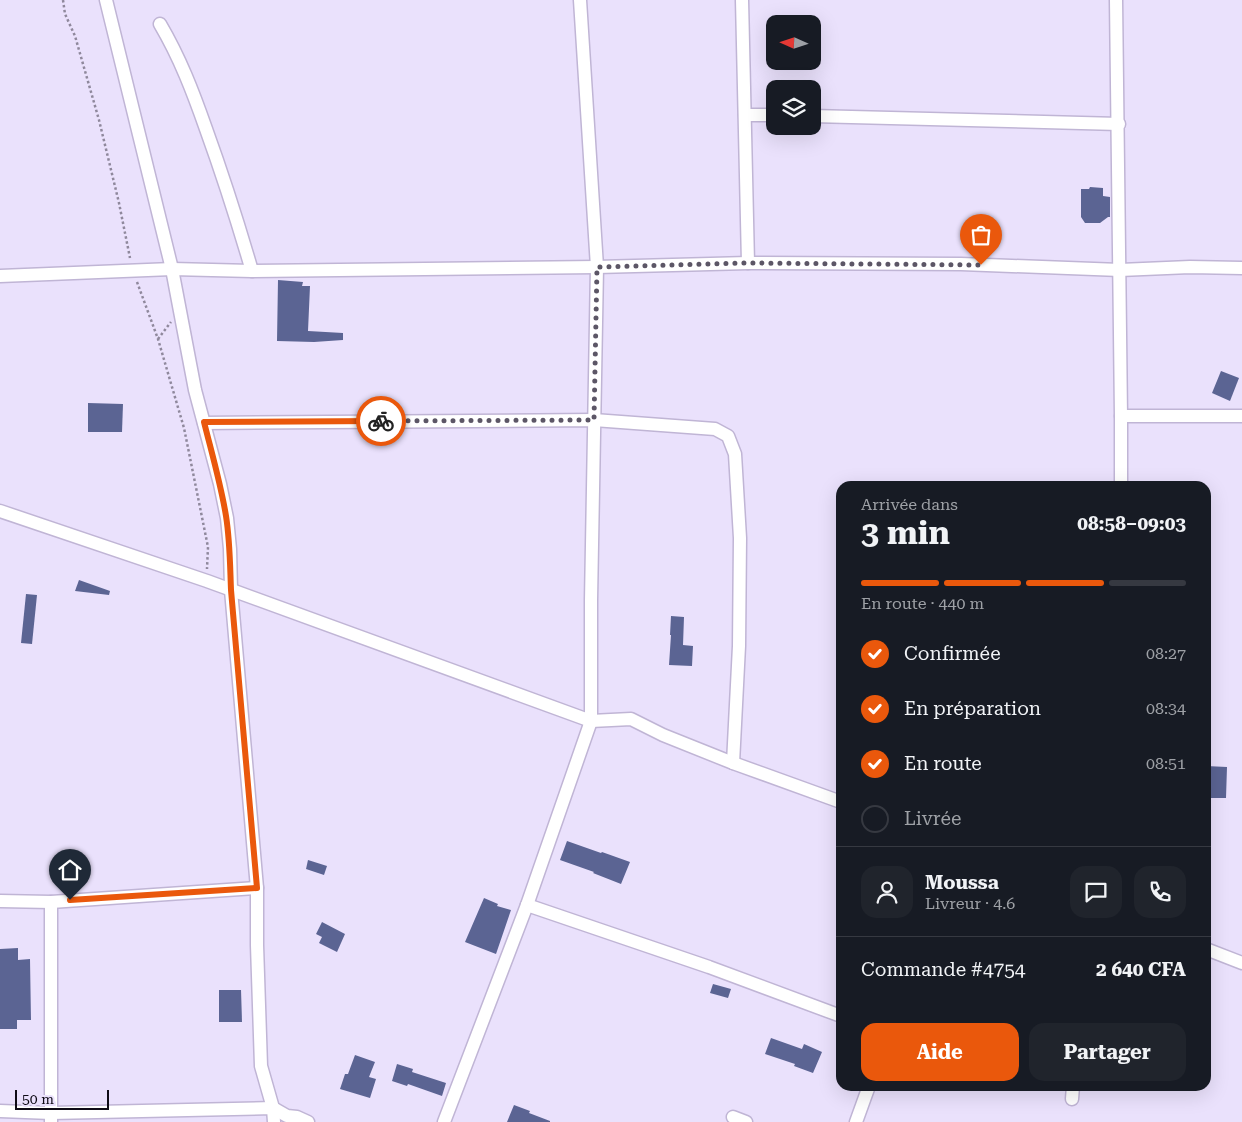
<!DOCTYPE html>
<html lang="fr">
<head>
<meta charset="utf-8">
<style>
  :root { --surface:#171b24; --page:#20242c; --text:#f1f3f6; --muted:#9ea1a6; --line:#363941; --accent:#ea580c }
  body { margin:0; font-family:"Roboto Serif",serif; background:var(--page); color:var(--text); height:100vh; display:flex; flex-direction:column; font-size:19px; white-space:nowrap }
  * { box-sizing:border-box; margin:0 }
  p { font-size:16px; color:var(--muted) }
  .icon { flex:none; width:28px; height:28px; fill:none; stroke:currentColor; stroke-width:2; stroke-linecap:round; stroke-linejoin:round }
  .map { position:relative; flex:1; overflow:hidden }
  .drawer { position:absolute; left:836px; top:481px; width:375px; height:610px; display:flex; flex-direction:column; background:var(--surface); border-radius:15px; box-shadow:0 5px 20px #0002 }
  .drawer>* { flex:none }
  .needle { width:32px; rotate:273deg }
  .controls { position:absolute; left:766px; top:15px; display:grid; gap:10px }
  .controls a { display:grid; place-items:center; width:55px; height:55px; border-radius:10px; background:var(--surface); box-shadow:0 5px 20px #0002; font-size:25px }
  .scale { position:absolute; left:15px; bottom:12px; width:94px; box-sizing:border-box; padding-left:5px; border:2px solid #0f0b16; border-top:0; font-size:14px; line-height:18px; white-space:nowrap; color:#0f0b16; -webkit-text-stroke:4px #eae1fc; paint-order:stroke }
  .pin { position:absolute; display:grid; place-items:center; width:42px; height:42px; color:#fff; margin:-51px -21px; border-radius:50% 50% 50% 0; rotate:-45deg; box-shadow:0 0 5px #0007 }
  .pin .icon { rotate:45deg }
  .courier { position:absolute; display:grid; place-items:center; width:50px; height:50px; margin:-25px; border:4px solid #ea580c; border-radius:50%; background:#fff; color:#222; box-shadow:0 1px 6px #0007 }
  .headline em { font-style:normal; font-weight:700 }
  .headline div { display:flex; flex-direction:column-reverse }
  .headline { display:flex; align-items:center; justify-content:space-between; height:85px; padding:0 25px }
  h1 { font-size:32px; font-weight:700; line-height:38px }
  .bar { display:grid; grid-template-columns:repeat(4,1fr); gap:8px 5px; align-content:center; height:60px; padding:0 25px }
  .bar i { height:6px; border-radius:4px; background:var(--line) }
  .bar .active { background:var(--accent) }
  .bar p { grid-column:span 4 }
  .line { display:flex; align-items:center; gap:12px; padding:0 25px; border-top:1px solid var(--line) }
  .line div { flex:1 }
  .round { display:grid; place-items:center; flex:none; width:52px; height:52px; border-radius:15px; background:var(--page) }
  ol { padding:0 25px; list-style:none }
  li { display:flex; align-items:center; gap:15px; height:55px }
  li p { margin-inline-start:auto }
  li .icon { padding:5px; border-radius:50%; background:var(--accent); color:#fff; stroke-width:4 }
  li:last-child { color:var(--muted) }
  li i { width:28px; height:28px; border:2px solid var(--line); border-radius:50% }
  .action { display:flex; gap:10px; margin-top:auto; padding:10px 25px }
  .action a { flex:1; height:58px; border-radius:15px; background:var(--accent); color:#fff; font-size:20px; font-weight:700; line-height:58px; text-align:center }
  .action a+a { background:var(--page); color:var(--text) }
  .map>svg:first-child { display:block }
  .building { fill:#5b6493 }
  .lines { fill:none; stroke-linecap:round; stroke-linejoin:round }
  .minor-casing { stroke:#c0b5d5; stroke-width:15 }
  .path { stroke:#8f889c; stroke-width:2.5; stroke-dasharray:2.5 2.5; stroke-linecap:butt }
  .minor { stroke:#fff; stroke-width:12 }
  .done { stroke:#5c5666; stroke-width:5; stroke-dasharray:0 9 }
  .route { stroke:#ea580c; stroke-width:6 }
</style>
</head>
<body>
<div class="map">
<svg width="1242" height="1122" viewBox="0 0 1242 1122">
  <rect width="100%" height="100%" fill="#eae1fc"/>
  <!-- building -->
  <g class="building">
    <polygon points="1090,187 1103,188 1103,196 1110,197 1110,217 1108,217 1100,223 1085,223 1081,217 1081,189 1089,189"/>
    <polygon points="278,280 303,282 302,286 310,286 308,331 343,333 343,340 314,342 277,341"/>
    <polygon points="1221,371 1239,378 1230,401 1212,393"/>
    <polygon points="88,403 123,404 122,432 88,432"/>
    <polygon points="79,580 110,591 109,595 75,591"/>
    <polygon points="26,594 37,595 32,644 21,643"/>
    <polygon points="671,616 684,617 683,645 693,646 692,666 669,665 671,635 670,635"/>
    <polygon points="1206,766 1227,767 1226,798 1209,798 1210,785 1206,785"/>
    <polygon points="567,841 601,853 602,852 630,862 621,884 593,873 594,872 560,860"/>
    <polygon points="308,860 327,866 324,875 306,869"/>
    <polygon points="484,898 498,904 497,906 511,910 496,954 465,942"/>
    <polygon points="322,922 345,934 337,952 319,943 322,937 316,934"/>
    <polygon points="18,948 18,960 30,959 31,1020 17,1020 17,1029 0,1029 0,949"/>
    <polygon points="713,984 731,989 728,998 710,993"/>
    <polygon points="219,990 241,990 242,1022 219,1022"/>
    <polygon points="771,1038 802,1049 804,1044 822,1052 813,1073 794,1066 795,1064 765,1054"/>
    <polygon points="355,1055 375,1062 369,1077 376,1079 370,1098 340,1089 345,1074 348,1074"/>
    <polygon points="397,1064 413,1069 412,1072 446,1083 442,1096 408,1084 407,1086 392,1081"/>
    <polygon points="514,1105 530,1111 529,1113 550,1121 550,1122 507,1122"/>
  </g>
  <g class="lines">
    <defs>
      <g id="minor">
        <polyline points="106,0 172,269 195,390 220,484 227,518 230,549 231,590 257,888 257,945 261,1066 273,1108 274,1122"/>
        <polyline points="742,0 748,263"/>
        <polyline points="1116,0 1121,416 1121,486"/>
        <path d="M 160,24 C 180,58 193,92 206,129 C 223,176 238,223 252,271"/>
        <polyline points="745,115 775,115"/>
        <polyline points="812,116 1119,124"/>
        <polyline points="0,276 172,269 252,271 597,267 748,263 961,264 1120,270 1190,267 1242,268"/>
        <polyline points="1121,416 1242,416"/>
        <polyline points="204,423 594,420 715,429 728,436 735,454 740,538 739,646 733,763"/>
        <polyline points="0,511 207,581 591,721 631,719 663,735 733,763 841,802"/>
        <polyline points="0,901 51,902 257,888"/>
        <polyline points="527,905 709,967 841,1016"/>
        <polyline points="1206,949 1242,963"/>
        <polyline points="1072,1099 1073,1086"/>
        <polyline points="0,1111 51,1113 273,1108 287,1116 297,1117 308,1122"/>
        <polyline points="733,1117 746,1122"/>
        <polyline points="51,1122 51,902"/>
        <polyline points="444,1122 527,905 591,721 591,600 597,267 580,0"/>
        <polyline points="856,1122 869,1086"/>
      </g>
    </defs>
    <!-- minor casing -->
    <use href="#minor" class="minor-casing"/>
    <!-- path -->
    <g class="path">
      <polyline points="63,0 65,14 75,36 99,120 119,203 130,258"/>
      <polyline points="137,282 158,339 184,428 208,547 207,569"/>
      <polyline points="158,339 171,322"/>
    </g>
    <!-- minor -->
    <use href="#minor" class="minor"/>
  </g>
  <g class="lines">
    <!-- done -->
    <polyline class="done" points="381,421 594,420 597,267 748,263 981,265"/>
    <!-- route -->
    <path class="route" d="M 70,900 L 257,888 L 231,590 C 230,565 230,541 226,516 C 221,485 212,454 204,422 L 381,421"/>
  </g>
</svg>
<div class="controls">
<a><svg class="needle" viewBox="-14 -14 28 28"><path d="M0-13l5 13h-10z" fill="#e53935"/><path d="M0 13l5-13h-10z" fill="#9ea1a6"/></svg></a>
<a><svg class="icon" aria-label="layers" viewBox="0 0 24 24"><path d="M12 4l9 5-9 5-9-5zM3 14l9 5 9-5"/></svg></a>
</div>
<div class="scale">50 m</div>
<div class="pin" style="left:981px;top:265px;background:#ea580c"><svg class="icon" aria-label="bag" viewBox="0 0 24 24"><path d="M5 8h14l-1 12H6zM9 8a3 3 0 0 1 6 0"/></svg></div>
<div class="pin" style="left:70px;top:900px;background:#1f2937"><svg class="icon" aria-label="home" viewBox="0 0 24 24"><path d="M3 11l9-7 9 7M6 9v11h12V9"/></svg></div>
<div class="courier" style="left:381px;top:421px"><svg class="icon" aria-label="bike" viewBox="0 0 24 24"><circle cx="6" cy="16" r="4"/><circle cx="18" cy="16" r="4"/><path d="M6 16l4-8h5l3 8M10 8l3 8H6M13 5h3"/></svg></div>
<section class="drawer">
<div class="headline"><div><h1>3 min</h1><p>Arrivée dans</p></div><em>08:58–09:03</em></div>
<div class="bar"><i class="active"></i><i class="active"></i><i class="active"></i><i></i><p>En route · 440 m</p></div>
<ol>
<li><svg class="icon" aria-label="check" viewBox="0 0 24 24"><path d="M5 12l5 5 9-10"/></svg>Confirmée<p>08:27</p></li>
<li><svg class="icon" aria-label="check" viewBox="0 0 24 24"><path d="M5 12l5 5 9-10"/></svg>En préparation<p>08:34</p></li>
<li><svg class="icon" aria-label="check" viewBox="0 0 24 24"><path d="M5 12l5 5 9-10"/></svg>En route<p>08:51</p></li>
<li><i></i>Livrée</li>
</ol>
<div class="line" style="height:90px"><a class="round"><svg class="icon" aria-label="person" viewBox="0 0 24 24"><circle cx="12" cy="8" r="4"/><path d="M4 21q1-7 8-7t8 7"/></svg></a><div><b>Moussa</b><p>Livreur · 4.6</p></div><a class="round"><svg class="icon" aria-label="chat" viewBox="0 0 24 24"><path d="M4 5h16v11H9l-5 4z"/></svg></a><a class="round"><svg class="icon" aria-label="phone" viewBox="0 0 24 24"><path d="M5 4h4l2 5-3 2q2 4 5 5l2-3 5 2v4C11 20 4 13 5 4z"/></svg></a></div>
<div class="line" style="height:65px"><div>Commande #4754</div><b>2 640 CFA</b></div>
<div class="action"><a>Aide</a><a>Partager</a></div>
</section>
</div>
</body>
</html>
